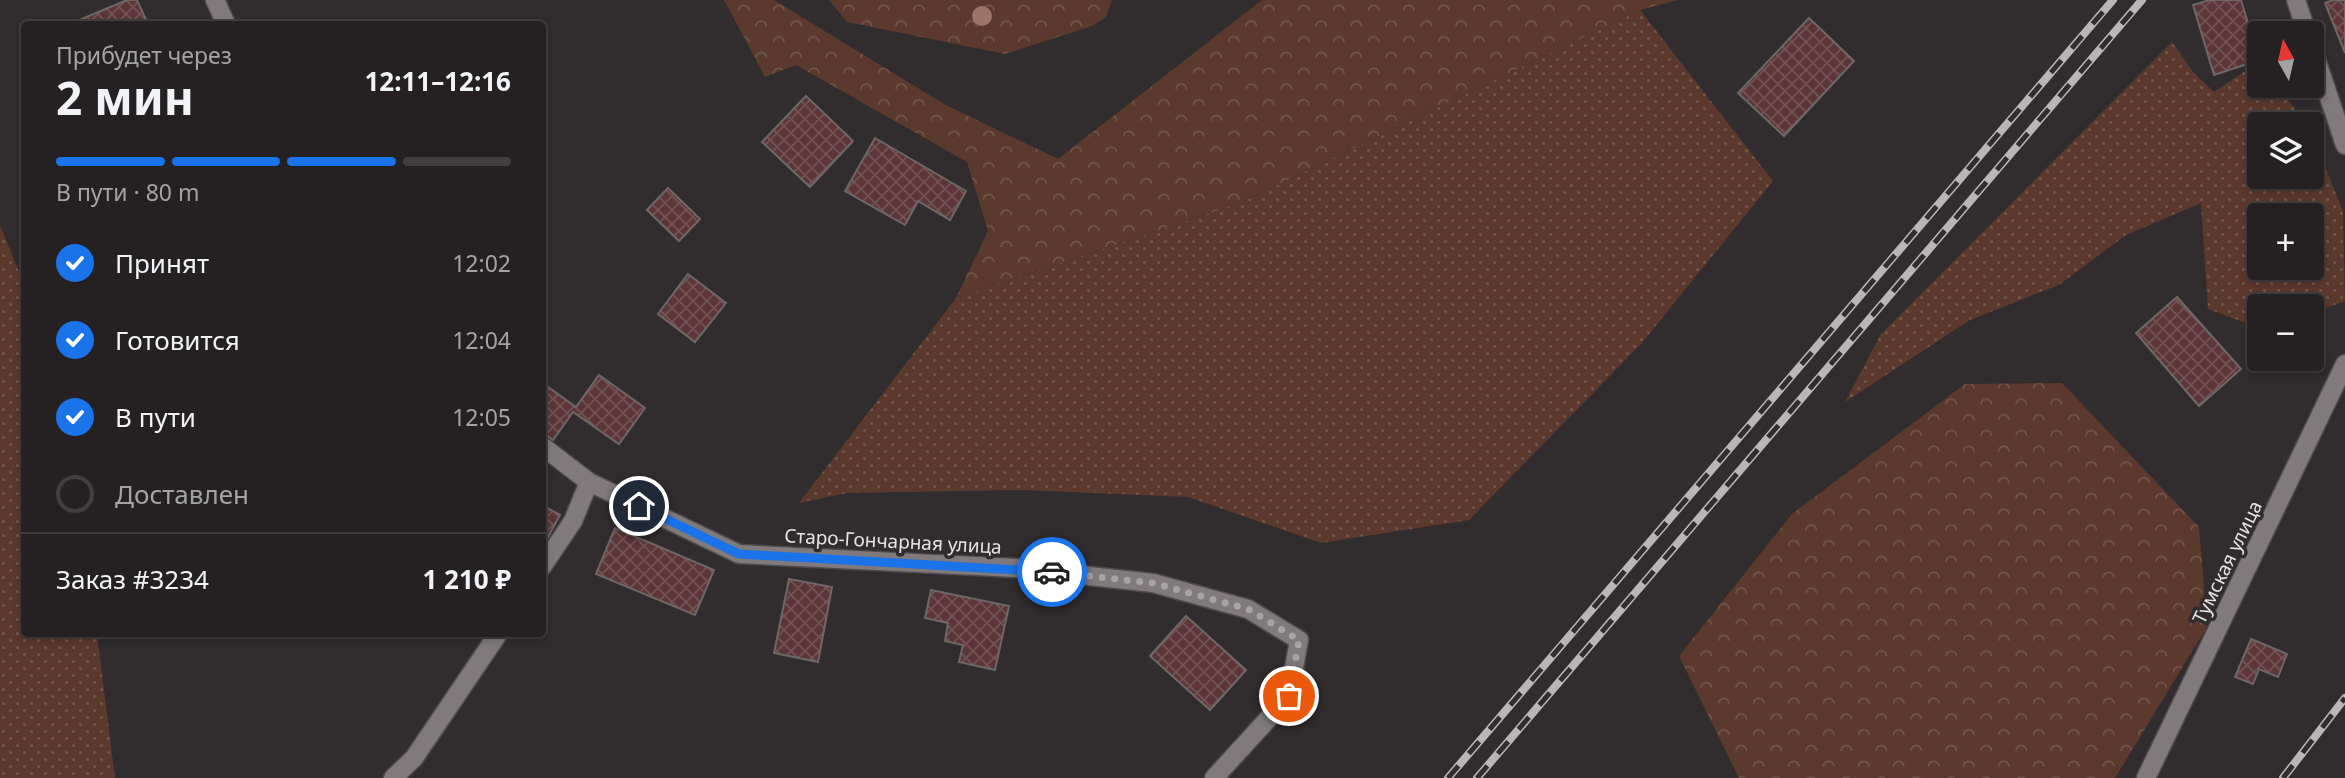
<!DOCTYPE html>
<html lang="ru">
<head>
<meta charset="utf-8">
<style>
  :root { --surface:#252122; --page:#312e2f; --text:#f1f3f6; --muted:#a3a3a5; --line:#423e40; --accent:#1a73e8 }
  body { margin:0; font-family:"Noto Sans",sans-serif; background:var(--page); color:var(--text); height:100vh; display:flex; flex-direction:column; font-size:26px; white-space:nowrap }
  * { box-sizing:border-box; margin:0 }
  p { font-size:23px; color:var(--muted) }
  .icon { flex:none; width:38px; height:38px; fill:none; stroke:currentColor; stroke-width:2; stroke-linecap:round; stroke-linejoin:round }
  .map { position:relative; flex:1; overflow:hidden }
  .panel { position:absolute; left:21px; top:21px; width:525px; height:616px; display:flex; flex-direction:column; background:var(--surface); border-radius:7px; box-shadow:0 4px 10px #0003,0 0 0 2px var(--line) }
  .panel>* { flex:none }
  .needle { width:46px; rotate:352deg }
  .controls { position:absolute; left:2247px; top:21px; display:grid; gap:14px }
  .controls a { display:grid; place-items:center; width:77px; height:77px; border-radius:7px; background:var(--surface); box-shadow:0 4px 10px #0003,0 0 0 2px var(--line); font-size:35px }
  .pin { position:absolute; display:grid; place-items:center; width:60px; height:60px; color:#fff; margin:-30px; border:4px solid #fff; border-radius:50%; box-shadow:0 2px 7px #0007 }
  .courier { position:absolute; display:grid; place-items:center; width:70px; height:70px; margin:-35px; border:5px solid #1a73e8; border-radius:50%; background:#fff; color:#222; box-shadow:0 2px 9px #0007 }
  .overview em { font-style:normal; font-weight:700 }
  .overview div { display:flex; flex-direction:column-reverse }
  .overview { display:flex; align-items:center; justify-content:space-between; height:119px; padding:0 35px }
  h1 { font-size:46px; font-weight:700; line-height:52px }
  .bar { display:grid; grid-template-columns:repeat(4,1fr); gap:10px 7px; align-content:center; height:84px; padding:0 35px }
  .bar i { height:9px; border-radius:5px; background:var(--line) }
  .bar .selected { background:var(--accent) }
  .bar p { grid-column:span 4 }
  .line { display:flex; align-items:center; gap:18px; padding:0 35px; border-top:2px solid var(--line) }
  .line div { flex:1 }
  ol { padding:0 35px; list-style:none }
  li { display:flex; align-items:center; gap:21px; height:77px }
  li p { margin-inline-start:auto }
  li .icon { padding:7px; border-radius:50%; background:var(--accent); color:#fff; stroke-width:4 }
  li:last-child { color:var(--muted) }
  li i { width:38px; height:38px; border:4px solid var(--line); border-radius:50% }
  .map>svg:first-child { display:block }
  .grass { fill:url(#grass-dots); fill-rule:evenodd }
  .forest { fill:url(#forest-crowns) }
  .building { fill:url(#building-cross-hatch); stroke:#6e6767; stroke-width:2 }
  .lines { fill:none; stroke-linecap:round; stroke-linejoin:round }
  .street-casing { stroke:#4f4a4c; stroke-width:21 }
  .street { stroke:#807a7c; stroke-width:18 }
  .rail-casing { stroke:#bab5b7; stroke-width:8 }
  .rail { stroke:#312c2e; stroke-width:5; stroke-dasharray:16; stroke-linecap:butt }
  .tree { fill:#9b7568 }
  .done { stroke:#a7a3a4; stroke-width:7; stroke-dasharray:0 12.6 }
  .route { stroke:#1a73e8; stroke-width:9 }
  .labels { text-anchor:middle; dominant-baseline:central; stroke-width:7; stroke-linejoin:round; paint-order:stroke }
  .street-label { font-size:19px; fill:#e7e3e4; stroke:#312c2e }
</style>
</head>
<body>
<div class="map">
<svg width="2345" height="778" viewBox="0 0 2345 778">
  <defs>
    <pattern id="grass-dots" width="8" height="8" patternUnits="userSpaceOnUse" patternTransform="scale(1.75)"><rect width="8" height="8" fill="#5b392c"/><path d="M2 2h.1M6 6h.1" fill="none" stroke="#73564a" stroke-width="1.8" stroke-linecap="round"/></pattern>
    <pattern id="forest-crowns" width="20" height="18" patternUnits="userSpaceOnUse" patternTransform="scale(1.75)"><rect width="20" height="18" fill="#5b392c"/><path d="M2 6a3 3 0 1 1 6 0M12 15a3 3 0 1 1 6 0" fill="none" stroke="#73564a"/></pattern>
    <pattern id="building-cross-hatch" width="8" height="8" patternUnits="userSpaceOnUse" patternTransform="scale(1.75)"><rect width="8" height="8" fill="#5b3537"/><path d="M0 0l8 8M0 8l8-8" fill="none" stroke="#735254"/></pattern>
  </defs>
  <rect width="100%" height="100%" fill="#312c2e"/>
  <!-- grass -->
  <g class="grass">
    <polygon points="1640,10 1773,181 1641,344 1469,520 1321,543 1188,497 1022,490 847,493 799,503 956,298 1240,203"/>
    <path d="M 2172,42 L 2194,73 L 2214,92 L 2259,62 L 2259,86 L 2279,86 L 2305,124 L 2259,124 L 2259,177 L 2312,177 L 2312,135 L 2343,211 L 2345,301 L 2312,313 L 2312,306 L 2259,306 L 2259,328 L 2208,309 L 2201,203 L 2126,235 L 2059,285 L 1970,320 L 1845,402 L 1881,334 ZM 2312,215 L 2312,268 L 2259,268 L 2259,215 Z"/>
    <polygon points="0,225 24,284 24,634 97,634 115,778 0,778"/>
  </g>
  <!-- forest -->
  <g class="forest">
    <polygon points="724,0 774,0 944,104 1058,159 1262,0 1678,0 1640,10 1240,203 956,298 988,231 967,162 796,65 765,77"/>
    <polygon points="829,0 1112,0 1106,17 1092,26 1005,54 847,22"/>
    <polygon points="2062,383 2199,527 2207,627 2115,778 1739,778 1679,656 1792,514 1965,384"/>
  </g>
  <!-- building -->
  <g class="building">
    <polygon points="127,0 137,0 148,24 79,24 77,21"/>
    <polygon points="2210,0 2241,0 2259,60 2214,75 2193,5"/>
    <polygon points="2333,0 2345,0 2345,53 2325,3"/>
    <polygon points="1809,18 1854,61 1784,136 1738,93"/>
    <polygon points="806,96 853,141 810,187 762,142"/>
    <polygon points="875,138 966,191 950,220 918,201 905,225 845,191"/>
    <polygon points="668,188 700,219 679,241 647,210"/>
    <polygon points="688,274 726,303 695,342 658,314"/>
    <polygon points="2177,297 2241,369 2199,406 2136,333"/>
    <polygon points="599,375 645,408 619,444 573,412 553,440 542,432 542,389 545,385 576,407"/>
    <polygon points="542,505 560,515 542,548"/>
    <polygon points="615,528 714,570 695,615 596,574"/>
    <polygon points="789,579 832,587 818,662 774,653"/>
    <polygon points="931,590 1009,606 995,670 959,662 963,645 945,641 948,623 925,618"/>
    <polygon points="1186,616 1246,670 1210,710 1150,656"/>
    <polygon points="2251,639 2287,654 2278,677 2259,669 2253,684 2235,677"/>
  </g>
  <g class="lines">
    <defs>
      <g id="street">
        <polyline points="215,0 226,24"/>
        <polyline points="2296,0 2307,33"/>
        <polyline points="2312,47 2345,145"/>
        <polyline points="542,446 589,482 739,554 1016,568 1153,583 1248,609 1299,640 1289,696 1214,778"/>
        <polyline points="542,567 573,521 589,482"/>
        <polyline points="393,778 414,758 498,634"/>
        <polyline points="2146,778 2345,364"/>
      </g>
    </defs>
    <!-- street casing -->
    <use href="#street" class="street-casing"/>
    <!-- street -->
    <use href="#street" class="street"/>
    <defs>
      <g id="rail">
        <polyline points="1448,778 2113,0"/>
        <polyline points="1477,778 2142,0"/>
        <polyline points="2283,778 2345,698"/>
      </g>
    </defs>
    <!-- rail casing -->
    <use href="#rail" class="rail-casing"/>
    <!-- rail -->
    <use href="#rail" class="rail"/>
  </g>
  <!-- trees -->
  <circle class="tree" cx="982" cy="16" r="10"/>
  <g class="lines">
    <!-- done -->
    <polyline class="done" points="1052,572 1153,583 1248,609 1299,640 1289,696"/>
    <!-- route -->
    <polyline class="route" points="639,506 739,554 1052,572"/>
  </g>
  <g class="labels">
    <!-- street labels -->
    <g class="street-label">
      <text transform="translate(893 541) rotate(3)">Старо-Гончарная улица</text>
      <text transform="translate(2227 562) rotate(-64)">Тумская улица</text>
    </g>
  </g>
</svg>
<div class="controls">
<a><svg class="needle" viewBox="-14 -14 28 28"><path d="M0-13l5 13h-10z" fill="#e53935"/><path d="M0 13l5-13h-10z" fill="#a3a3a5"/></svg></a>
<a><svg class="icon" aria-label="layers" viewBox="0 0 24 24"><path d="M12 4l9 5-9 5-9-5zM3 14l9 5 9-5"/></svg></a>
<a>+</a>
<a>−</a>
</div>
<div class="pin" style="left:1289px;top:696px;background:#ea580c"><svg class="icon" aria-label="bag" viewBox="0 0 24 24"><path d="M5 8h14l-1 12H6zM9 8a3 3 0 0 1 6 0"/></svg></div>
<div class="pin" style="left:639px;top:506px;background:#1f2937"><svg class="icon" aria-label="home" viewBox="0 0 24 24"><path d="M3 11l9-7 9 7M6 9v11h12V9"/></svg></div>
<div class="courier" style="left:1052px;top:572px"><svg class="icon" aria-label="car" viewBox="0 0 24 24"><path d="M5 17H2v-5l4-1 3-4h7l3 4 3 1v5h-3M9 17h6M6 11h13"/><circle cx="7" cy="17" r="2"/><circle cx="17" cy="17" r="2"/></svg></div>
<section class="panel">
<div class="overview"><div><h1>2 мин</h1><p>Прибудет через</p></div><em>12:11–12:16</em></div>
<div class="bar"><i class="selected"></i><i class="selected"></i><i class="selected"></i><i></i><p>В пути · 80 m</p></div>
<ol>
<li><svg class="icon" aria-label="check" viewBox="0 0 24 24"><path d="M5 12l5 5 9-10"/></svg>Принят<p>12:02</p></li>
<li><svg class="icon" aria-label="check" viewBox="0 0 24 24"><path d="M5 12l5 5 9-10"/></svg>Готовится<p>12:04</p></li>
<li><svg class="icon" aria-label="check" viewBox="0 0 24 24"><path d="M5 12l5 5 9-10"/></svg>В пути<p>12:05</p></li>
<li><i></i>Доставлен</li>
</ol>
<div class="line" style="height:91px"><div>Заказ #3234</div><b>1 210 ₽</b></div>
</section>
</div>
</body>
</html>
